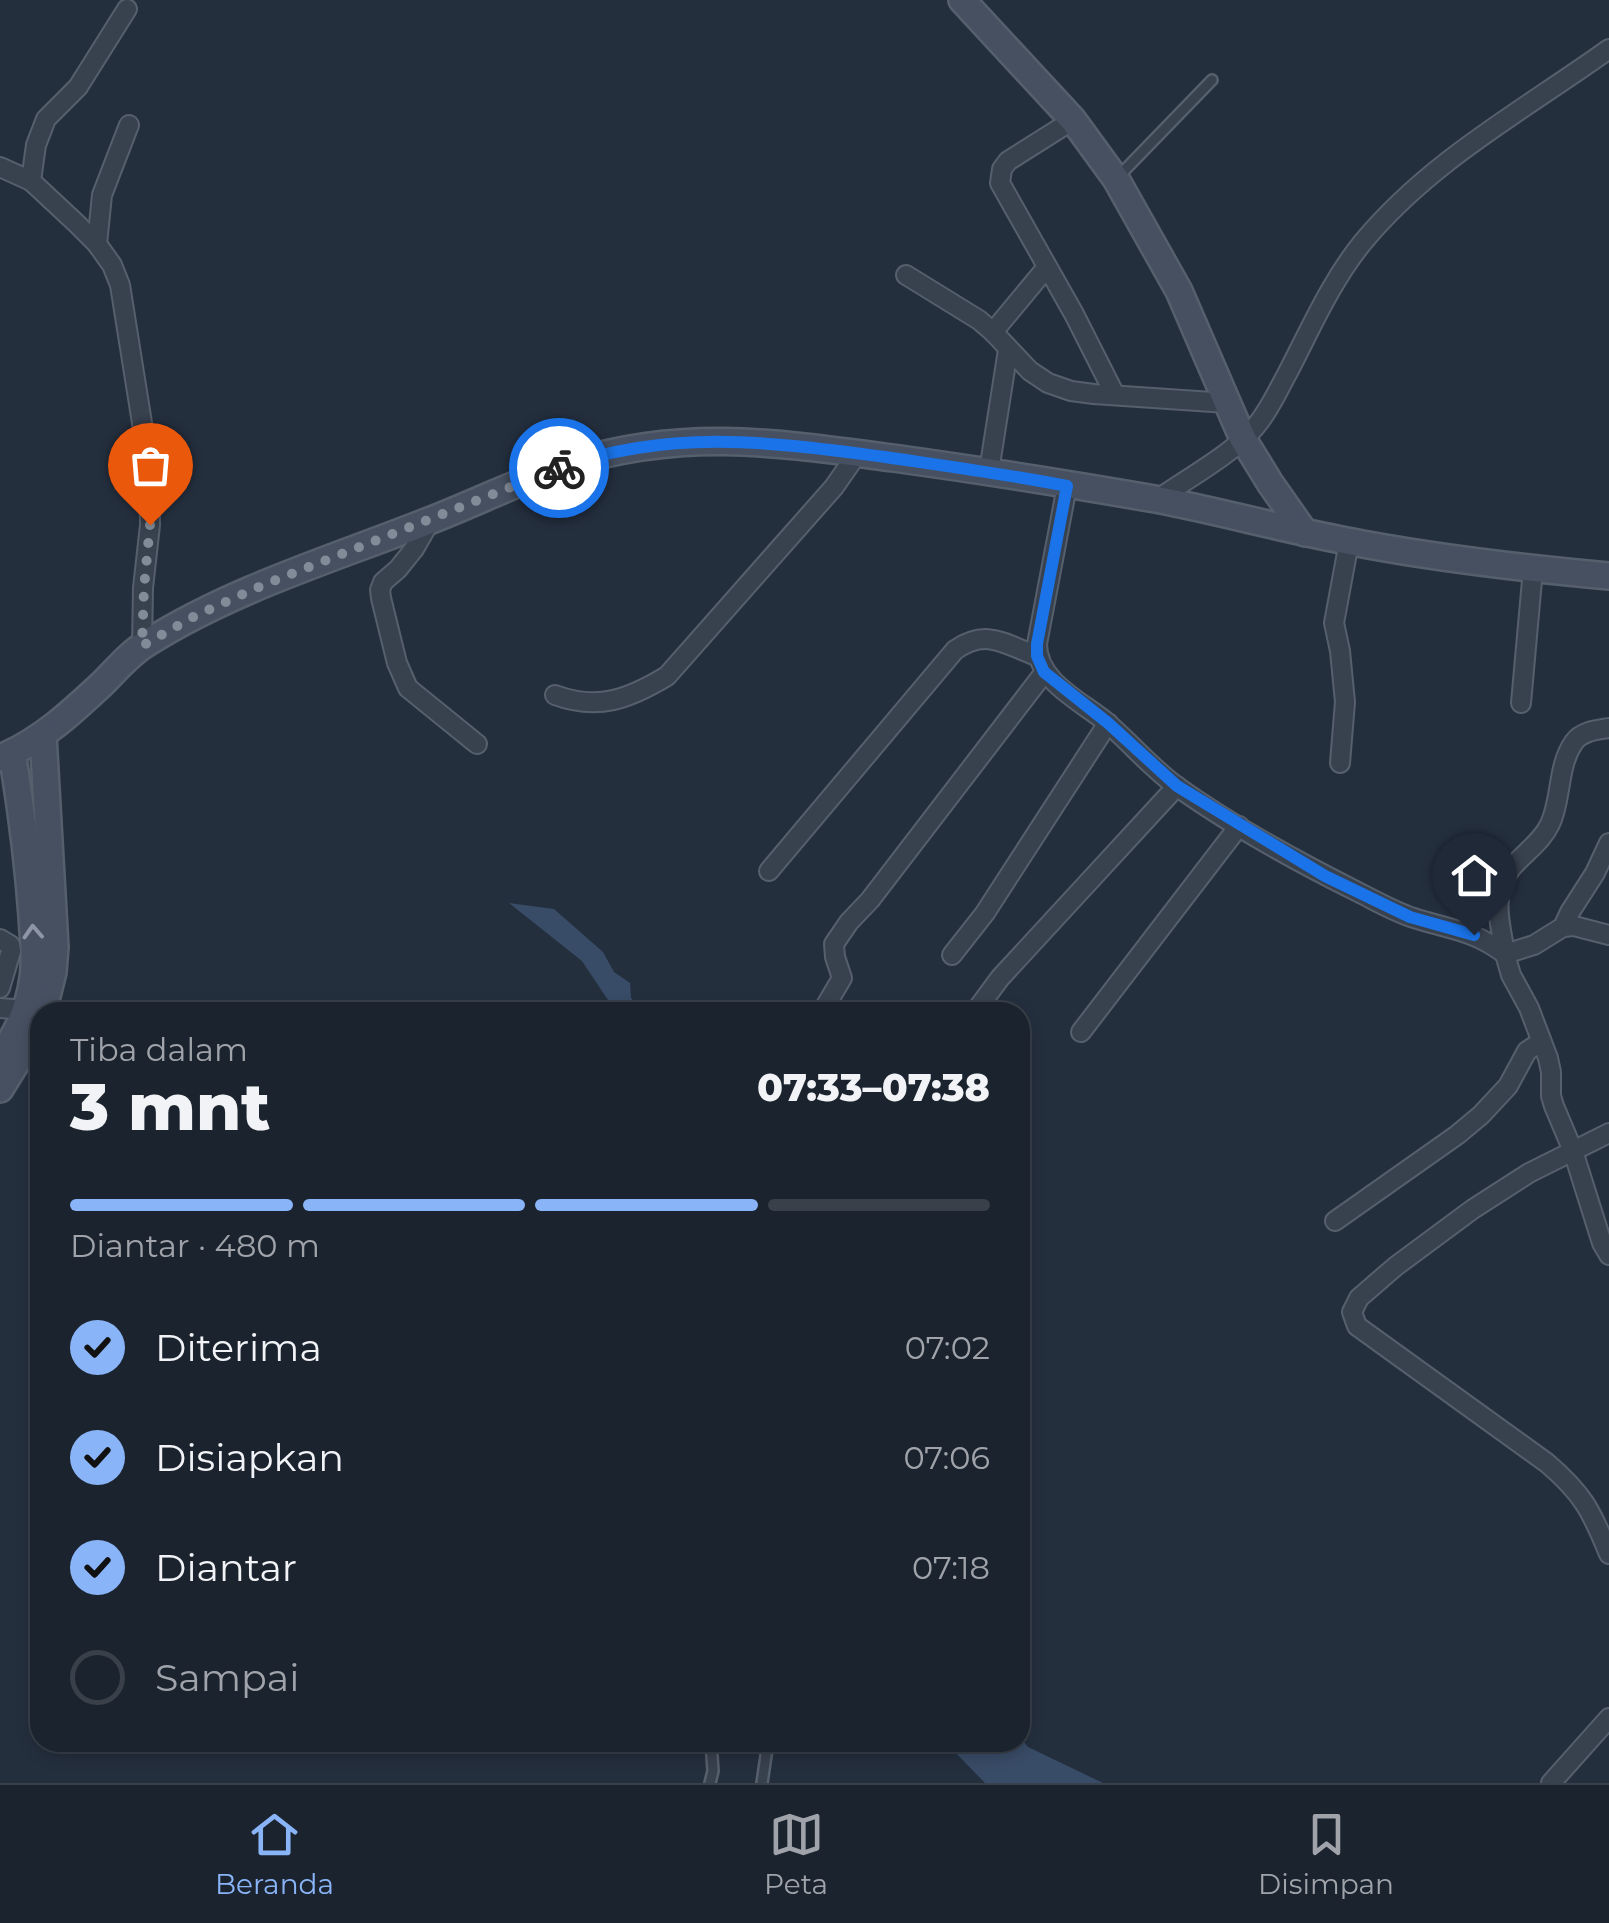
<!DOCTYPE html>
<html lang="id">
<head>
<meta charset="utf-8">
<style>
  :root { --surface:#1b232e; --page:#282f3a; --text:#f1f3f6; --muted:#a0a4aa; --line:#39404a; --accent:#8ab4f8 }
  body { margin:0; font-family:Montserrat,sans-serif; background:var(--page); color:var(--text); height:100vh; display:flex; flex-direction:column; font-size:38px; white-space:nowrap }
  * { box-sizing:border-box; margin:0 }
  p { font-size:32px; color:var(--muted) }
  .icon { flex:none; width:55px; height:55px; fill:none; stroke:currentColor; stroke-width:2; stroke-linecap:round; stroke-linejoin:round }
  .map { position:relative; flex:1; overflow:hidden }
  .panel { position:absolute; left:30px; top:1002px; width:1000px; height:750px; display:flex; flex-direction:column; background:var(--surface); border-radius:30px; box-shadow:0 5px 15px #0003,0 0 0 2px var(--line) }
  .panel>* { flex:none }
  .pin { position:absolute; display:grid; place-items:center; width:85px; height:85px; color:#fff; margin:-102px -42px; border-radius:50% 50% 50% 0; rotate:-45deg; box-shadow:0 0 10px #0007 }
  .pin .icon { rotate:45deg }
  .courier { position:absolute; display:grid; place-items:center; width:100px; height:100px; margin:-50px; border:8px solid #1a73e8; border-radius:50%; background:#fff; color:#222; box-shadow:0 2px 12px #0007 }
  .head em { font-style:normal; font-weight:800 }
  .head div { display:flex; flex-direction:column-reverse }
  .head { display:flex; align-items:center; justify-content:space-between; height:170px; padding:0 40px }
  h1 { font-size:65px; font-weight:800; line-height:75px }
  .bar { display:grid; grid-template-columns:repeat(4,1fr); gap:15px 10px; align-content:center; height:120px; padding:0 40px }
  .bar i { height:12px; border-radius:8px; background:var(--line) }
  .bar .current { background:var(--accent) }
  .bar p { grid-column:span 4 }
  ol { padding:0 40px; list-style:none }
  li { display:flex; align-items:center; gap:30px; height:110px }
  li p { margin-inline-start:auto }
  li .icon { padding:10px; border-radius:50%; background:var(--accent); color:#111; stroke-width:4 }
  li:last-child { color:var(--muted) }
  li i { width:55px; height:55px; border:5px solid var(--line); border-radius:50% }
  .tab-bar { display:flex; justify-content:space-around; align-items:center; height:140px; border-top:2px solid var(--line); background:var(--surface); font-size:28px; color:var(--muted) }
  .tab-bar a { display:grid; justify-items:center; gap:5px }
  .tab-bar .current { color:var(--accent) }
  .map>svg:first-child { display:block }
  .water { fill:#394c67 }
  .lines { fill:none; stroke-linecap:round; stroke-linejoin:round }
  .lane-casing { stroke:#565f6c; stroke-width:14 }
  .street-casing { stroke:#565f6c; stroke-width:22 }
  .secondary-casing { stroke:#565f6c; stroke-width:30 }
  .lane { stroke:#38414e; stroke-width:9 }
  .street { stroke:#38414e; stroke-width:18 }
  .secondary { stroke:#465061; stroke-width:25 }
  .oneway { stroke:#8e96a5 }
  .done { stroke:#828b98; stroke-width:10; stroke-dasharray:0 18 }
  .route { stroke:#1a73e8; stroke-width:12 }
</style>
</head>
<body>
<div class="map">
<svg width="1609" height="1783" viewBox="0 0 1609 1783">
  <rect width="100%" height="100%" fill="#242f3e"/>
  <!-- water -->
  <g class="water">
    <polygon points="509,903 554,909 603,952 614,972 630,983 631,998 643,1012 616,1012 582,961"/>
    <polygon points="1020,1737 1028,1747 1103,1783 985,1783 946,1743 1020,1742"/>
  </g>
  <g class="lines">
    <defs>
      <g id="lane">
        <polyline points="1117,178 1212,80"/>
        <polyline points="710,1783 713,1771 711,1742"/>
        <polyline points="762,1783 768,1742"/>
      </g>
      <g id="street">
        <polyline points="1073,120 1008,161 1002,169 1000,183 1074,314 1115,395"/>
        <polyline points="0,167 31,181 76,223 97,244 112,265 120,285 149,467 150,525 143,588 142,646"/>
        <polyline points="31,181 36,145 46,119 78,87 127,9"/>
        <polyline points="97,244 102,195 129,125"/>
        <polyline points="906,275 979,320 993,332 1030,371 1048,383 1071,391 1094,394 1227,403"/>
        <polyline points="993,332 1047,267"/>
        <polyline points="989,471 1008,350"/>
        <path d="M 1067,486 L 1037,644 C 1037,681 1079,700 1105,721 C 1130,742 1152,769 1179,788 C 1234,827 1298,862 1358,892 C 1376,901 1395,912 1414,918 C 1451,930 1473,930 1505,954"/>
        <path d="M 1157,500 C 1186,479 1233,454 1255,427 C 1269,411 1277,392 1287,374 C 1310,330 1331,281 1363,242 C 1431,160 1524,110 1609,49"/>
        <polyline points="430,521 414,549 398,569 383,582 380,590 381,598 397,663 408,688 477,744"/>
        <path d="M 555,695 C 598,711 629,699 667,676 L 834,487 L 857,454"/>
        <polyline points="1521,703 1533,569"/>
        <polyline points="1340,763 1345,702 1340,651 1334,623 1349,542"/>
        <path d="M 769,871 L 955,650 C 987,628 1004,644 1037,656"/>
        <polyline points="1563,927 1570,912 1595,873 1609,843"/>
        <polyline points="1609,935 1574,926 1563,927 1534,945 1505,954 1511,975 1529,1008 1548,1058 1551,1072 1551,1096 1554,1106 1573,1151 1602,1243 1609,1255"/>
        <polyline points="0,939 10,945 11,951 0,988"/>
        <path d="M 1505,954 C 1502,932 1494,907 1502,885 C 1510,860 1539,848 1550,824 C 1562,799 1557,766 1574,742 C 1582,731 1597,730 1609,728"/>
        <polyline points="952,955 985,913 1108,723"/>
        <polyline points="0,1008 26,1010 33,1015"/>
        <polyline points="822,1012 842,978 835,957 834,944 849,922 870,900 1044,673"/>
        <polyline points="975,1012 1000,978 1177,786"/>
        <polyline points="1081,1032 1239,826"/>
        <path d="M 1609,1133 L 1529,1173 L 1473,1209 L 1396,1266 L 1359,1298 L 1352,1312 L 1357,1326 L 1547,1463 C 1583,1494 1591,1510 1609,1554"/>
        <polyline points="1335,1221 1457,1135 1481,1115 1508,1086 1527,1051 1541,1042"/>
        <polyline points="1551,1783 1609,1718"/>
      </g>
      <g id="secondary">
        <polyline points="962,0 1073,120 1116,179 1179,291 1243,439 1270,483 1305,533"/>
        <path d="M 0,758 C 40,742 72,712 103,683 C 117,669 130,653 147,643 C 231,590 329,560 421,524 C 472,505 520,480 572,463 C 686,428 778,443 893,458 C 980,470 1068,484 1155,499 C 1219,511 1282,529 1347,541 C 1433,558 1521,568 1609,576"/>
        <polyline points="43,1012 53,972 55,947 43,735"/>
        <path d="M 0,1057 C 17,1034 29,1007 33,978 C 36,958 33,936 32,916 C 28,861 21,807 12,753"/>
        <polyline points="0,1089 29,1042"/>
      </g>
    </defs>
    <!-- lane casing -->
    <use href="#lane" class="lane-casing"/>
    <!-- street casing -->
    <use href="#street" class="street-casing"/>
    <!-- secondary casing -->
    <use href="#secondary" class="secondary-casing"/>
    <!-- lane -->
    <use href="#lane" class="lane"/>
    <!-- street -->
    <use href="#street" class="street"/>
    <!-- secondary -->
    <use href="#secondary" class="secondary"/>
  </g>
  <!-- one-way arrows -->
  <defs><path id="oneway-chevron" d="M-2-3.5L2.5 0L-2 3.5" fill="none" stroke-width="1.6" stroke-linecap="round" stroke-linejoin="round" transform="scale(2.5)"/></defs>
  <use class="oneway" href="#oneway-chevron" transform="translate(33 932) rotate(-93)"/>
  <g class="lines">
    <!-- done -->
    <polyline class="done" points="150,525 144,588 142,646 195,616 261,586 559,468"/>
    <!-- route -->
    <path class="route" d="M 559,468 C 671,428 770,442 885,457 C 946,466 1006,474 1067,486 L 1037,644 L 1037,656 L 1044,672 L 1108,723 L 1177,786 L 1325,876 L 1410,917 L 1474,935"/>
  </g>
</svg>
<div class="pin" style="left:150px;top:525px;background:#ea580c"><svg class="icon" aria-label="bag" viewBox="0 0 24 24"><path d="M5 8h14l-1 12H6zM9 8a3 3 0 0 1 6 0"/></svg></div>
<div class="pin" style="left:1474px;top:935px;background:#1f2937"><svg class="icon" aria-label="home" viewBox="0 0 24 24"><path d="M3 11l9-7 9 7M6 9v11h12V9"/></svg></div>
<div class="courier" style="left:559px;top:468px"><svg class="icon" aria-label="bike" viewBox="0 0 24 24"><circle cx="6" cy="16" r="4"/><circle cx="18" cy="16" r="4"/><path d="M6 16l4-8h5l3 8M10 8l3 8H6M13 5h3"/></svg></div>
<section class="panel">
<div class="head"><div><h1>3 mnt</h1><p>Tiba dalam</p></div><em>07:33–07:38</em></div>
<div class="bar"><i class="current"></i><i class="current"></i><i class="current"></i><i></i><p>Diantar · 480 m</p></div>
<ol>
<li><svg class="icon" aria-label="check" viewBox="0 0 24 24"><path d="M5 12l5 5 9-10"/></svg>Diterima<p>07:02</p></li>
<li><svg class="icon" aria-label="check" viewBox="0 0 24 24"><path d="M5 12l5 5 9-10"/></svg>Disiapkan<p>07:06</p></li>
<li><svg class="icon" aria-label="check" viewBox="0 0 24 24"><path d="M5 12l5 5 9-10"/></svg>Diantar<p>07:18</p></li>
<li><i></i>Sampai</li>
</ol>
</section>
</div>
<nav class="tab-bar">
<a class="current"><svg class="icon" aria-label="home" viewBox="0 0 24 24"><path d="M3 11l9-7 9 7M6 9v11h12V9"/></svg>Beranda</a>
<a><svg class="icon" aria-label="map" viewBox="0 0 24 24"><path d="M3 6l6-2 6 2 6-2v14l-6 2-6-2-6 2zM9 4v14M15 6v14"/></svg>Peta</a>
<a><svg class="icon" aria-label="saved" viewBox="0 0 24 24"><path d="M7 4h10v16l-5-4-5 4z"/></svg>Disimpan</a>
</nav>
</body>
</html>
